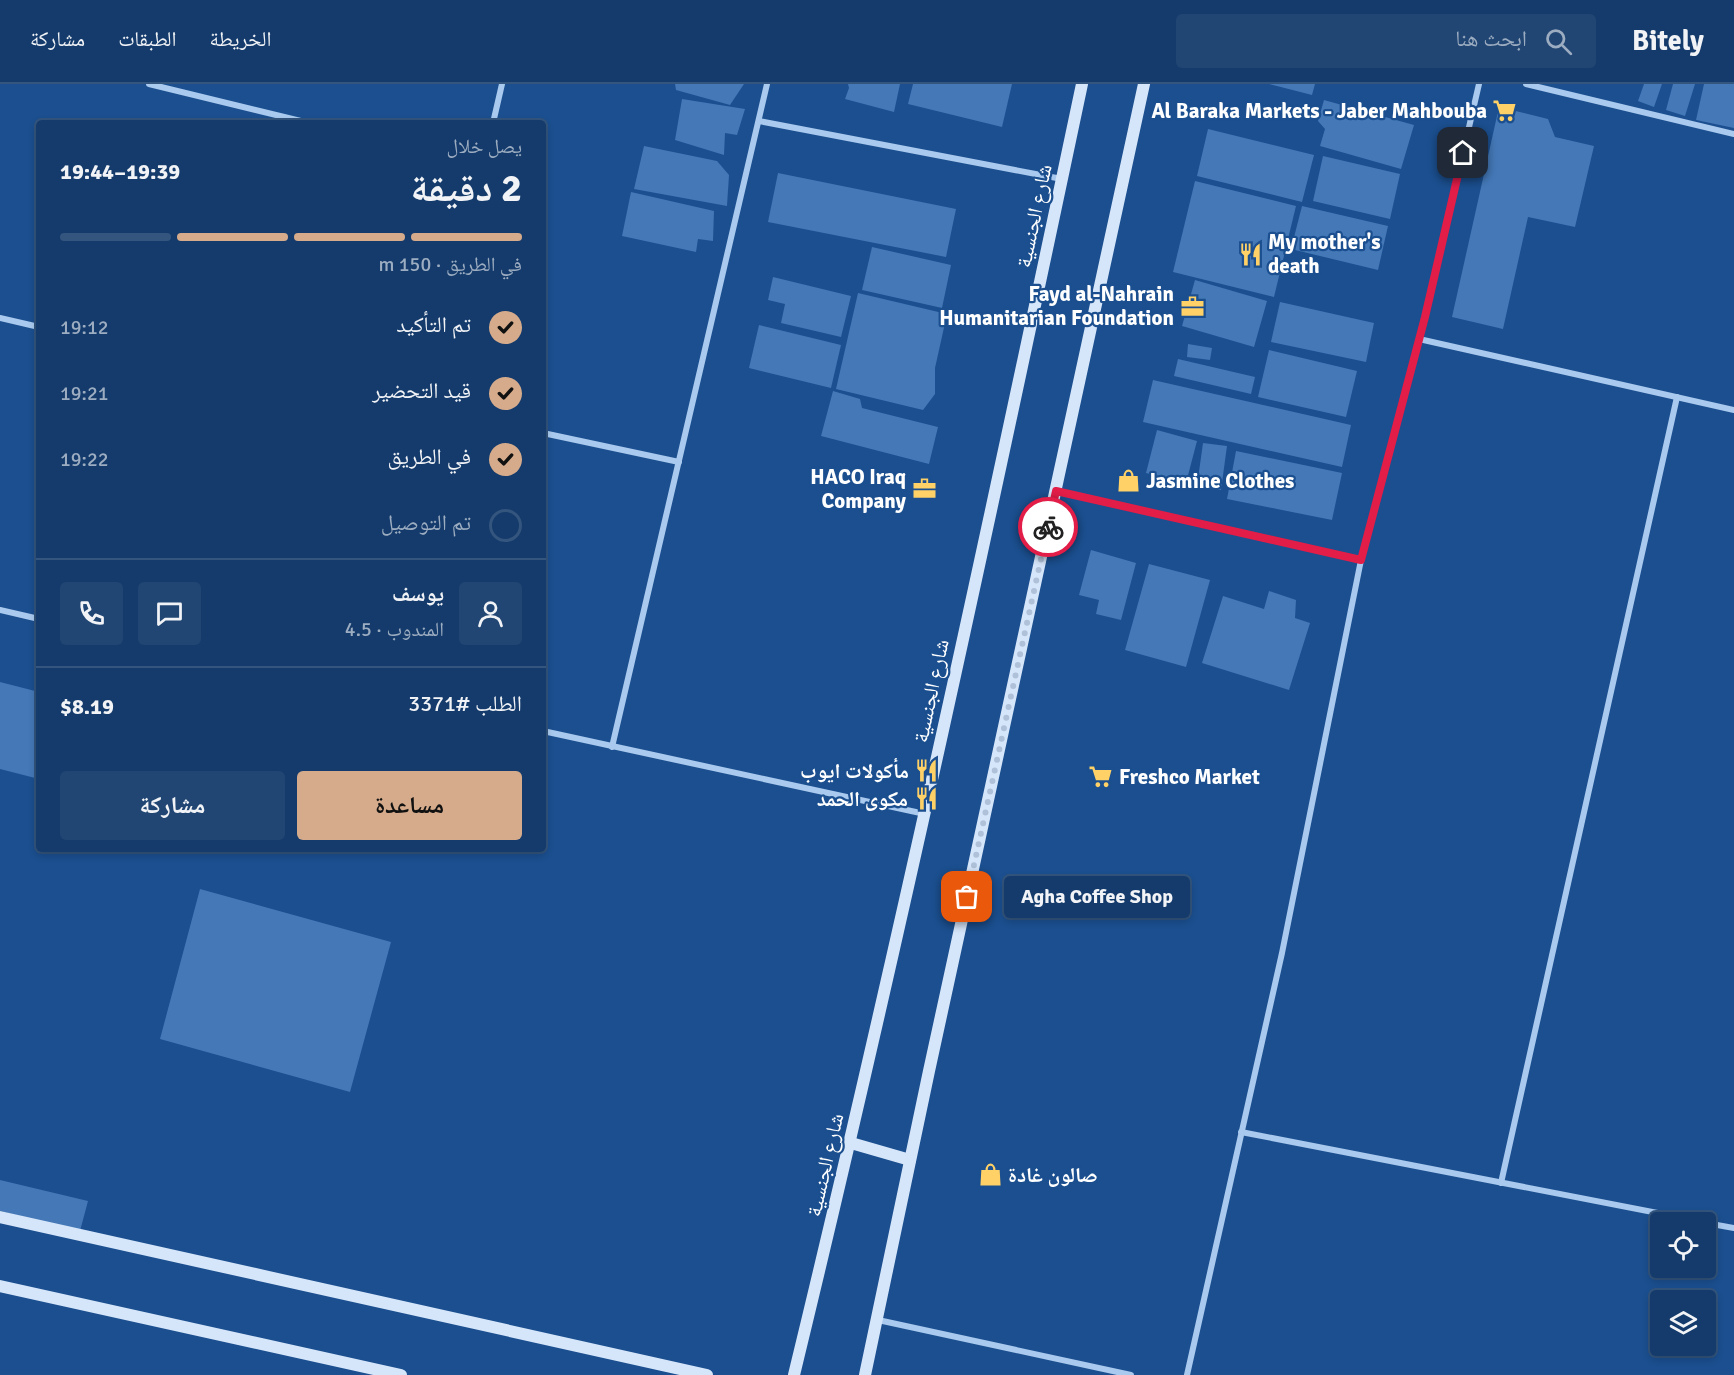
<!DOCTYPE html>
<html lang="ar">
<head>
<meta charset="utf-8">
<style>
  :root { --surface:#143b6b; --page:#214673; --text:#f1f3f6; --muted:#9dadc1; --line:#33557e; --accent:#d6ab8b }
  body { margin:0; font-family:Signika,"Noto Naskh Arabic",sans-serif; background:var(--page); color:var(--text); direction:rtl; height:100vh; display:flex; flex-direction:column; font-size:22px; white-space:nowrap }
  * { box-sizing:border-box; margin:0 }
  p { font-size:20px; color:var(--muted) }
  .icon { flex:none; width:33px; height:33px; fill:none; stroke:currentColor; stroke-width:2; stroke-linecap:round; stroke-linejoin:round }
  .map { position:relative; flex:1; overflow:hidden; direction:ltr }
  .side { position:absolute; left:36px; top:36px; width:510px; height:732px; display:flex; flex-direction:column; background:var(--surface); border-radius:6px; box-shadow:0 3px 9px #0003,0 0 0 2px var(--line); direction:rtl }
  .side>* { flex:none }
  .fabs { position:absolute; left:1650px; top:1128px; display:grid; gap:12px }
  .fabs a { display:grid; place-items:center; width:66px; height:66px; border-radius:6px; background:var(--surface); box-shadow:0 3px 9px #0003,0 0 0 2px var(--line); font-size:30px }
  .pin { position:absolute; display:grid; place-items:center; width:51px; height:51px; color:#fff; margin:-26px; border-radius:12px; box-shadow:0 3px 9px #0006 }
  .courier { position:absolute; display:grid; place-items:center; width:60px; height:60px; margin:-30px; border:4px solid #e11d48; border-radius:50%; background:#fff; color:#222; box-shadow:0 2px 8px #0007 }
  .bubble { position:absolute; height:42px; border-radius:6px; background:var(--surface); box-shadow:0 3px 9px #0003,0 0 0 2px var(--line); font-size:20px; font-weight:700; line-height:42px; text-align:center; direction:rtl }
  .head em { font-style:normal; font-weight:700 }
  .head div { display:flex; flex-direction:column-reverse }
  .head { display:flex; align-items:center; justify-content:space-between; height:102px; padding:0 24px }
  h1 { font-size:39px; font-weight:700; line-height:45px }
  .bar { display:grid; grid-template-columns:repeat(4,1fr); gap:9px 6px; align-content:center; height:72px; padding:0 24px }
  .bar i { height:8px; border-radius:4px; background:var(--line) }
  .bar .current { background:var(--accent) }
  .bar p { grid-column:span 4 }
  .line { display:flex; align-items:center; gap:15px; padding:0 24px; border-top:2px solid var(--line) }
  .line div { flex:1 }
  .round { display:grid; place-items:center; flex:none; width:63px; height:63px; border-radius:6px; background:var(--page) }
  ol { padding:0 24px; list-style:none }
  li { display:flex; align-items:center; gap:18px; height:66px }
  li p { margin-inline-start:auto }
  li .icon { padding:6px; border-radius:50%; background:var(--accent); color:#111; stroke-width:4 }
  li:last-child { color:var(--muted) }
  li i { width:33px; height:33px; border:3px solid var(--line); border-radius:50% }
  .action { display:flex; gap:12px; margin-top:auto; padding:12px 24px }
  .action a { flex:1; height:69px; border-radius:6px; background:var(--accent); color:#111; font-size:24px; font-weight:700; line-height:69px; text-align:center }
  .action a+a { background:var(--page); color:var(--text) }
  header { display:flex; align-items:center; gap:36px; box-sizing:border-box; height:84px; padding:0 30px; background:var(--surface); border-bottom:2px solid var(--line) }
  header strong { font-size:28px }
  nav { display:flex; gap:33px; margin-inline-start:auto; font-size:21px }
  .search { width:420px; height:54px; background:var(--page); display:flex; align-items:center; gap:15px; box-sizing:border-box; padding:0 21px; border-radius:6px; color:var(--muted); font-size:22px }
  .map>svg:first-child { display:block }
  .building { fill:#4478b7 }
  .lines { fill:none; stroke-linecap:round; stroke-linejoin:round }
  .street { stroke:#a9c9ee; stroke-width:6 }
  .secondary { stroke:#d6e6fa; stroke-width:12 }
  .done { stroke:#afc1d8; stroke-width:6; stroke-dasharray:0 10.8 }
  .route { stroke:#e11d48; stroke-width:8 }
  .labels { text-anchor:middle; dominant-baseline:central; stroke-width:4.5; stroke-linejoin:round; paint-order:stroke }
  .poi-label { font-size:21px; font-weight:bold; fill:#fff; stroke:#1b4f8f; text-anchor:end }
  .street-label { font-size:21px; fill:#fff; stroke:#1b4f8f }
</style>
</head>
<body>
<header>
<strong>Bitely</strong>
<div class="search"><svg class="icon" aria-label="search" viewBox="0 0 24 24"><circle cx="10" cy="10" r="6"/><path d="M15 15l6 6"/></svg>ابحث هنا</div>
<nav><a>الخريطة</a><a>الطبقات</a><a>مشاركة</a></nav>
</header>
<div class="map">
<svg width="1734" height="1291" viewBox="0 0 1734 1291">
  <rect width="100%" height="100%" fill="#1b4f8f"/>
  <!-- building -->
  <g class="building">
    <polygon points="675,0 744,0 730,21 676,6"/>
    <polygon points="848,0 900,0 894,28 845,15 849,4"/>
    <polygon points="913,0 1012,0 1002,43 908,20"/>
    <polygon points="1269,0 1315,0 1312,11"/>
    <polygon points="1644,0 1662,0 1654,23 1638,17"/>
    <polygon points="1673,0 1695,0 1685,32 1666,26"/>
    <polygon points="1704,0 1734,0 1734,44 1696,36"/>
    <polygon points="682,15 745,25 737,51 725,49 724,71 675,56"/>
    <polygon points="1324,16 1414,41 1401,85 1320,62 1325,45 1318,37"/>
    <polygon points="1499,23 1548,35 1555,53 1594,62 1575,143 1528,133 1503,245 1452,233"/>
    <polygon points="1208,45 1314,71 1302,118 1197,92"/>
    <polygon points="644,62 717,77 729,91 727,122 634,105"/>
    <polygon points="1323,72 1400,90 1390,135 1313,117"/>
    <polygon points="778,89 956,125 946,173 768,138"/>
    <polygon points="1195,97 1296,122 1274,213 1173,188"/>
    <polygon points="631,108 714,127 713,157 698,155 696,168 622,152"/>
    <polygon points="1302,122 1388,142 1378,186 1291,165"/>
    <polygon points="872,163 951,181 942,224 862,206"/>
    <polygon points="773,193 851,212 841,253 781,239 785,220 768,216"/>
    <polygon points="1195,196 1267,217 1254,263 1182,242"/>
    <polygon points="858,209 947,230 935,284 935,310 923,326 836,305"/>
    <polygon points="1280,218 1374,239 1366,278 1271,258"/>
    <polygon points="759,241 841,261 831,304 749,284"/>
    <polygon points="1188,260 1212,264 1210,276 1187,273"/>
    <polygon points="1269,266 1357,287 1346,333 1258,313"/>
    <polygon points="1178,275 1255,293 1251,310 1174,292"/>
    <polygon points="1153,296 1351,341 1342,383 1143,338"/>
    <polygon points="833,307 860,315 862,324 938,343 929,380 821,352"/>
    <polygon points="1157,346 1197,357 1186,399 1146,389"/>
    <polygon points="1203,359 1227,362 1221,406 1197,402"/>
    <polygon points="1236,367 1342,389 1332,436 1227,415"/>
    <polygon points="1091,466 1136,479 1121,536 1096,530 1099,516 1079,511"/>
    <polygon points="1149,480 1210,496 1186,583 1125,566"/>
    <polygon points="1269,507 1296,516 1295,534 1310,539 1289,606 1202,579 1223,512 1264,525"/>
    <polygon points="0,598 39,608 39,695 0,685"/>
    <polygon points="200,805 391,858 350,1008 160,955"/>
    <polygon points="0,1096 88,1117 80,1147 0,1127"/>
  </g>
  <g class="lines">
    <!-- street -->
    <g class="street">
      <polyline points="149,0 309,39"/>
      <polyline points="1526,0 1734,50"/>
      <polyline points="759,37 1062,95"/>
      <polyline points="493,39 502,0"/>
      <polyline points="0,234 39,243"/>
      <polyline points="1419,255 1734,326"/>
      <polyline points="543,349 679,378"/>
      <polyline points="1056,407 1361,476"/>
      <polyline points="0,526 39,535"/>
      <polyline points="543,647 925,730"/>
      <polyline points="612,663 767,0"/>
      <polyline points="1241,1048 1704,1138"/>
      <polyline points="1501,1099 1677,313"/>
      <polyline points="1706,1139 1734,1144"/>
      <polyline points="878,1236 1131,1291"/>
      <polyline points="1187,1291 1282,869 1361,476 1425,233 1479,0"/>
    </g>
    <!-- secondary -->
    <g class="secondary">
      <polyline points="851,1059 910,1076"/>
      <polyline points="0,1133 707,1291"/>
      <polyline points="0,1202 401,1291"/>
      <path d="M 794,1291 C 898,863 991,431 1082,0"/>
      <polyline points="865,1291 929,987 1144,0"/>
    </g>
  </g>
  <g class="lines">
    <!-- done -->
    <polyline class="done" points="967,813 1048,443"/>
    <!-- route -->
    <polyline class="route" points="1048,443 1056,407 1361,476 1425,233 1463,69"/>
  </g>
  <!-- icons -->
  <defs>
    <symbol id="supermarket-bare" viewBox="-9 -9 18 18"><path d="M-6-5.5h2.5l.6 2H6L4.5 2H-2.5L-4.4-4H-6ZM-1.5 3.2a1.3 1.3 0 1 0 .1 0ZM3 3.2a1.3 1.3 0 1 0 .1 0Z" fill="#ffd166" stroke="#1b4f8f" stroke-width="2.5" paint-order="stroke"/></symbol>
    <symbol id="restaurant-bare" viewBox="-9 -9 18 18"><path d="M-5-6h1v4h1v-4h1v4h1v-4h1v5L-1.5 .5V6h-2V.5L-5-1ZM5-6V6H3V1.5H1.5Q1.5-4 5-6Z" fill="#ffd166" stroke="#1b4f8f" stroke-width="2.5" paint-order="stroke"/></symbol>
    <symbol id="office-bare" viewBox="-9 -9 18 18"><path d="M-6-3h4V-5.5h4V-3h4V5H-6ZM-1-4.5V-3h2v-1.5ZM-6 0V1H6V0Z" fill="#ffd166" stroke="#1b4f8f" stroke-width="2.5" paint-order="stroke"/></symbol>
    <symbol id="shop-bare" viewBox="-9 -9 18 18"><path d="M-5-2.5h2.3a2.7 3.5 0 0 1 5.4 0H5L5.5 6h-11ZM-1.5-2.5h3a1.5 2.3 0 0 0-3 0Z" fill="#ffd166" stroke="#1b4f8f" stroke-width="2.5" paint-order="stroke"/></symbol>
  </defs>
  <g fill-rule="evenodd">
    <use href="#supermarket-bare" x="1488" y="10" width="33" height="33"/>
    <use href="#restaurant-bare" x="1234" y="154" width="33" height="33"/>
    <use href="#office-bare" x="1176" y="206" width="33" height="33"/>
    <use href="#shop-bare" x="1112" y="380" width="33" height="33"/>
    <use href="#office-bare" x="908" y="388" width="33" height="33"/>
    <use href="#restaurant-bare" x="910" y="670" width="33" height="33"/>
    <use href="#supermarket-bare" x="1084" y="676" width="33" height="33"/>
    <use href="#restaurant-bare" x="910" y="698" width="33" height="33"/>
    <use href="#shop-bare" x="974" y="1074" width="33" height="33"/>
  </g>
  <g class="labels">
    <!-- poi labels -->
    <g class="poi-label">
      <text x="1487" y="27">Al Baraka Markets - Jaber Mahbouba</text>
      <text x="1268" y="158" text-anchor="start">My mother's<tspan x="1268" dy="24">death</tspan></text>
      <text x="1174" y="210">Fayd al-Nahrain<tspan x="1174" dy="24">Humanitarian Foundation</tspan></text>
      <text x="906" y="393">HACO Iraq<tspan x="906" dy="24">Company</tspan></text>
      <text x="1146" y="397" text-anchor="start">Jasmine Clothes</text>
      <text x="909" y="687">مأكولات ايوب</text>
      <text x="1119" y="693" text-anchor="start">Freshco Market</text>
      <text x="908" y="715">مكوى الحمد</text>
      <text x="1008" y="1091" text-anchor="start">صالون غادة</text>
    </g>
    <!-- street labels -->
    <g class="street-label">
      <text transform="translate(1034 132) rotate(-78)">شارع الجنسية</text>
      <text transform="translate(931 607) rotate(-78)">شارع الجنسية</text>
      <text transform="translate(825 1081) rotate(-77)">شارع الجنسية</text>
    </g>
  </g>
</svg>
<div class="fabs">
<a><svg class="icon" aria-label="locate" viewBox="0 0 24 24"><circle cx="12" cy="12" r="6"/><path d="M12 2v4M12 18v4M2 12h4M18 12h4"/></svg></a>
<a><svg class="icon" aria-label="layers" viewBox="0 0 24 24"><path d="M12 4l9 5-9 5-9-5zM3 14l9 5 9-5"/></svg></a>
</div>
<div class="pin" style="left:967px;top:813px;background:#ea580c"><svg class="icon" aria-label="bag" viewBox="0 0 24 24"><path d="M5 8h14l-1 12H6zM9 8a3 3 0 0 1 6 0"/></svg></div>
<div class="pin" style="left:1463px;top:69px;background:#1f2937"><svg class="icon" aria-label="home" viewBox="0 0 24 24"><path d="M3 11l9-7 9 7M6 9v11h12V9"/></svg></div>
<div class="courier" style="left:1048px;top:443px"><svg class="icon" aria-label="bike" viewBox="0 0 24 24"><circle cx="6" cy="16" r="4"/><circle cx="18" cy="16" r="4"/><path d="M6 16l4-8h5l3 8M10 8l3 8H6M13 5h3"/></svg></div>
<div class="bubble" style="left:1004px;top:792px;width:186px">Agha Coffee Shop</div>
<section class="side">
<div class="head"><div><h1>2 دقيقة</h1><p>يصل خلال</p></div><em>19:39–19:44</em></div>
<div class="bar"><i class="current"></i><i class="current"></i><i class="current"></i><i></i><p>في الطريق · 150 m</p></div>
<ol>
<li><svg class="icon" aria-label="check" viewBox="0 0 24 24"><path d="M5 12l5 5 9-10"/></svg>تم التأكيد<p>19:12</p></li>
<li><svg class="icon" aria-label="check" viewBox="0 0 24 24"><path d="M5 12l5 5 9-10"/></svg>قيد التحضير<p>19:21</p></li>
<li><svg class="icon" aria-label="check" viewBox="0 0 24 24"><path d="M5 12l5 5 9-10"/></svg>في الطريق<p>19:22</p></li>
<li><i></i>تم التوصيل</li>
</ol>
<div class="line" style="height:108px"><a class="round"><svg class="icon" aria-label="person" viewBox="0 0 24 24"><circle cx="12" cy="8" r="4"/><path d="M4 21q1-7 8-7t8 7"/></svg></a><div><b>يوسف</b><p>المندوب · 4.5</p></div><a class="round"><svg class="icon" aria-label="chat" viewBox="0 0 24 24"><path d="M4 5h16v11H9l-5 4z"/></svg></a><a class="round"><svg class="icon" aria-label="phone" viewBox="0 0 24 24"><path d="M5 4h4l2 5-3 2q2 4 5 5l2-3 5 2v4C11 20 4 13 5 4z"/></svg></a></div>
<div class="line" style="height:78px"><div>الطلب #3371</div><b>$8.19</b></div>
<div class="action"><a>مساعدة</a><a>مشاركة</a></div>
</section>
</div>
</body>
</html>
